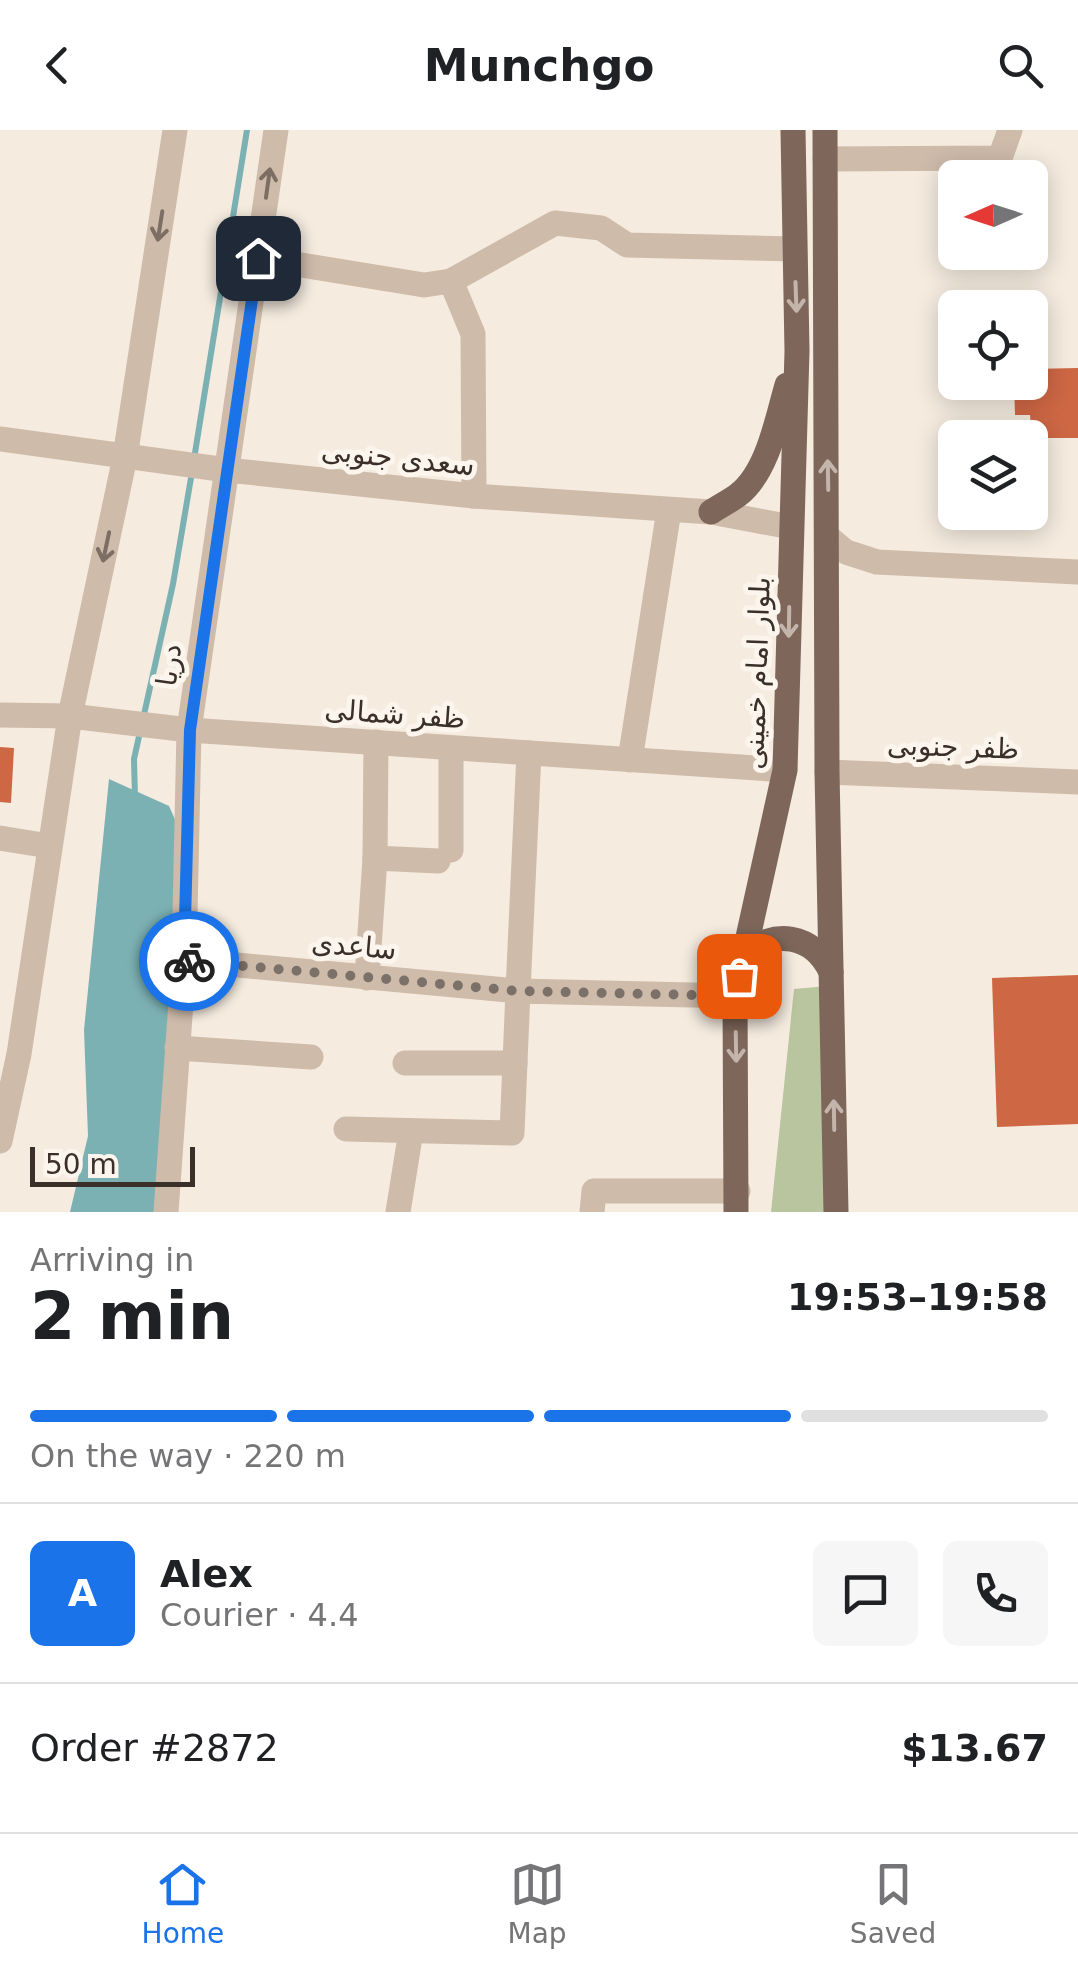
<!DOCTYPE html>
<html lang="en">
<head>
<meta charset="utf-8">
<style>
  :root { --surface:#fff; --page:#f6f6f6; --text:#202124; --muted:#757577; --line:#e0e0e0; --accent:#1a73e8 }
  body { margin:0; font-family:"DejaVu Sans",Vazirmatn,sans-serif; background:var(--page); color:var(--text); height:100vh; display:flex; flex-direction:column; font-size:38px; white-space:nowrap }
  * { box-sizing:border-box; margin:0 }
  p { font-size:32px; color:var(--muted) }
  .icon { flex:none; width:55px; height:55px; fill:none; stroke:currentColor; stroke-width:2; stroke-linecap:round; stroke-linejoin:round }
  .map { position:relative; height:1082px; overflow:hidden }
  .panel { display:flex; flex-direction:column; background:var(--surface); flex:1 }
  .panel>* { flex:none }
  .needle { width:65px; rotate:267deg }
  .buttons { position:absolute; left:938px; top:30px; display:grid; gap:20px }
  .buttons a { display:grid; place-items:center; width:110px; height:110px; border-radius:15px; background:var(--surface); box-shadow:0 5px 25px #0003; font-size:50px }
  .scale { position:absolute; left:30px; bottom:25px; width:165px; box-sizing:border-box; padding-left:10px; border:5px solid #3b2f2a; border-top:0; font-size:28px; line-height:35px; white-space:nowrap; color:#3b2f2a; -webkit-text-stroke:8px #fbf5ed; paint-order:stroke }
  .pin { position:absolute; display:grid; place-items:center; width:85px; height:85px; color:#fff; margin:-42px; border-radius:20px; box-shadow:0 5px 15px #0006 }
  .courier { position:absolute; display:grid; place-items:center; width:100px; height:100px; margin:-50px; border:8px solid #1a73e8; border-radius:50%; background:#fff; color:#222; box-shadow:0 2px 12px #0007 }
  .headline em { font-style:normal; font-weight:800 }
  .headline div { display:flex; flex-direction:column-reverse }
  .headline { display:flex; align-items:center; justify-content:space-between; height:170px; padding:0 30px }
  h1 { font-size:65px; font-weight:800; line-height:75px }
  .bar { display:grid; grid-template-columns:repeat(4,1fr); gap:15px 10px; align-content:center; height:120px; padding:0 30px }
  .bar i { height:12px; border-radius:8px; background:var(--line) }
  .bar .active { background:var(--accent) }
  .bar p { grid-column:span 4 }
  .line { display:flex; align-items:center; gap:25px; padding:0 30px; border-top:2px solid var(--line) }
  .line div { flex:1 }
  .round { display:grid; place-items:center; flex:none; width:105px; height:105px; border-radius:15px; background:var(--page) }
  header { display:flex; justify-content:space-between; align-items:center; height:130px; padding:0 30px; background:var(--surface); font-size:45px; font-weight:800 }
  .tab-bar { display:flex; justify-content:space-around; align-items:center; height:140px; border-top:2px solid var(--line); background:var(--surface); font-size:28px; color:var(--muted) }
  .tab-bar a { display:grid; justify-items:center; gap:5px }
  .tab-bar .active { color:var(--accent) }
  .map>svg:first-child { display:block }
  .green { fill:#b8c59e }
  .water { fill:#7cb1b4 }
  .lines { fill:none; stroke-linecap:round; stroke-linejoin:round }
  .stream { stroke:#7cb1b4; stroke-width:6 }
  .building { fill:#ce6744 }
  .minor { stroke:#cebbaa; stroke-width:25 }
  .major { stroke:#7e665a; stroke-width:25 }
  .oneway { stroke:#7d6e64 }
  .oneway2 { stroke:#c3b5ab }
  .done { stroke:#7c7169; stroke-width:10; stroke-dasharray:0 18 }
  .route { stroke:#1a73e8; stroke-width:12 }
  .labels { text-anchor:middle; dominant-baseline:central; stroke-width:10; stroke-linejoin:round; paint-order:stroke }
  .street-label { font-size:28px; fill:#3b2f2a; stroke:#fbf5ed }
</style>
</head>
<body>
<header><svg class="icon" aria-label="back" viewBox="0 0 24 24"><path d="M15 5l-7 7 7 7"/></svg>Munchgo<svg class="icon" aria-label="search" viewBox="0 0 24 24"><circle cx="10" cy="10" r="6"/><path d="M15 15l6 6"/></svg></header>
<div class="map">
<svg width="1078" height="1082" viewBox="0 0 1078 1082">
  <rect width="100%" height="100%" fill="#f5ebdf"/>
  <!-- green -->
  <polygon class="green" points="828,856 827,1082 771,1082 794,859"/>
  <!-- water -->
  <polygon class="water" points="109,649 169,676 185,712 154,1082 70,1082 88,1006 84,900"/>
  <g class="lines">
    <!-- stream -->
    <g class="stream">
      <polyline points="194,329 247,0"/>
      <polyline points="143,589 173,454 192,342"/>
      <polyline points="135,668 134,629 140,602"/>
    </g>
  </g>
  <!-- building -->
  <g class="building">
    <polygon points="1078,238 1078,308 1032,308 1030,285 1015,285 1014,252 1030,252 1030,239"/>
    <polygon points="0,617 14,618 11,673 0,672"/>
    <polygon points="1078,845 1078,994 997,997 992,848"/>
  </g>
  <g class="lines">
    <!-- minor -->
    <g class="minor">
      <polyline points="825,29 1000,28 1010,0"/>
      <polyline points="258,128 424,155 451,151 555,93 601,98 627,115 794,119"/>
      <polyline points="451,151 473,204 474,366"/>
      <polyline points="0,309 227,340 474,366 711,382 791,397"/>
      <polyline points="828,407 846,422 877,432 1078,442"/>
      <polyline points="0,585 70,586 189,600 785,640"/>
      <polyline points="630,630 669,380"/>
      <polyline points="827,642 1078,652"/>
      <polyline points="0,708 49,716"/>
      <polyline points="451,720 451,618"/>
      <polyline points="375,728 438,731"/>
      <polyline points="184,830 518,861 529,623"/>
      <polyline points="367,848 375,728 376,612"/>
      <polyline points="177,918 311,927"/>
      <polyline points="405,933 515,933"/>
      <polyline points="346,999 512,1003 518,861 735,866"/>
      <polyline points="0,1011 19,924 70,586 125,327 175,0"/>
      <polyline points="166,1082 184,830 189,600 276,0"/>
      <polyline points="398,1082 411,1001"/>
      <polyline points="592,1082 594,1061 738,1061"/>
    </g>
    <!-- major -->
    <g class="major">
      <polyline points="825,0 827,642 836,1082"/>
      <path d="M 711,382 C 720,376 730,371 738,365 C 768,342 777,289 787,255"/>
      <path d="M 743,826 C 773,798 813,804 831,842"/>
      <polyline points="736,1082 735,866 785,640 797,221 793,0"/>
    </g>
  </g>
  <!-- one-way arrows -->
  <defs><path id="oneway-shaft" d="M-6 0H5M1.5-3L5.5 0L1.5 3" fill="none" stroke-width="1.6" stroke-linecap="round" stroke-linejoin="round" transform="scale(2.5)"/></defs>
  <g class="oneway">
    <use href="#oneway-shaft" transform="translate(268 53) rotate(-82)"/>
    <use href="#oneway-shaft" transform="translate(160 96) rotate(99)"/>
    <use href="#oneway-shaft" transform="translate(106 417) rotate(102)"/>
  </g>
  <g class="oneway2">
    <use href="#oneway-shaft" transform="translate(796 167) rotate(88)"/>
    <use href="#oneway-shaft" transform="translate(828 345) rotate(-91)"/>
    <use href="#oneway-shaft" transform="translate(789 492) rotate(91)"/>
    <use href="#oneway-shaft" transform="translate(736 917) rotate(89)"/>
    <use href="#oneway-shaft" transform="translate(834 985) rotate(-91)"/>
  </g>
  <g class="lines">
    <!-- done -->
    <polyline class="done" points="189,831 518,861 735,866 739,846"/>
    <!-- route -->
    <polyline class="route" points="189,831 184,830 190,600 258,128"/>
  </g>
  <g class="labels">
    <!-- street labels -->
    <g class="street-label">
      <text transform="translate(398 328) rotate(6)">سعدی جنوبی</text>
      <text transform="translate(169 535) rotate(-82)">دریا</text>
      <text transform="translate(757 543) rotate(-88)">بلوار امام خمینی</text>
      <text transform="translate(395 584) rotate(4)">ظفر شمالی</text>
      <text transform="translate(953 617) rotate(2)">ظفر جنوبی</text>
      <text transform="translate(354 816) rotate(5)">ساعدی</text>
    </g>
  </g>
</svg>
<div class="buttons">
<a><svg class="needle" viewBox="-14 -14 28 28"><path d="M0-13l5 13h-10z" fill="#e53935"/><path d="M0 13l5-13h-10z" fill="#757577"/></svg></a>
<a><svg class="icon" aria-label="locate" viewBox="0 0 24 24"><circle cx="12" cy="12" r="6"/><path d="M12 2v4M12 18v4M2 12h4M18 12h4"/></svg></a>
<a><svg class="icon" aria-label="layers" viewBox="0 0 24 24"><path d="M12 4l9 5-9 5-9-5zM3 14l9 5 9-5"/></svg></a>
</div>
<div class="scale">50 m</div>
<div class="pin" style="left:739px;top:846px;background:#ea580c"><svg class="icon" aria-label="bag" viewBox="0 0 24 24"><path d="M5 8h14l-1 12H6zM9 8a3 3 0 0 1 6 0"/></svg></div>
<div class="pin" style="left:258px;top:128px;background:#1f2937"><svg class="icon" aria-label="home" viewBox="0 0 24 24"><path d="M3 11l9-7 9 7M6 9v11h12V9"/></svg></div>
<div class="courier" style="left:189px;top:831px"><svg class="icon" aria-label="bike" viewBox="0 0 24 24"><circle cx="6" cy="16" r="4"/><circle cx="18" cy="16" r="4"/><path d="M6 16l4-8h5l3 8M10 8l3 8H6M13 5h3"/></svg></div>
</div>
<section class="panel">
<div class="headline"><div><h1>2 min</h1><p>Arriving in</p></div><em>19:53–19:58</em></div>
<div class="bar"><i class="active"></i><i class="active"></i><i class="active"></i><i></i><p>On the way · 220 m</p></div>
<div class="line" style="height:180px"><b class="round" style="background:var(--accent);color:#fff">A</b><div><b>Alex</b><p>Courier · 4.4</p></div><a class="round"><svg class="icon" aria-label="chat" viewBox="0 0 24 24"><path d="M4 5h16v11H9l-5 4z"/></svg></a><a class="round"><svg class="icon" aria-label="phone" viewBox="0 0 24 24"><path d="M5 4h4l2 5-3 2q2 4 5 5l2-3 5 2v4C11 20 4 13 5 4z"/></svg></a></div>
<div class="line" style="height:130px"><div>Order #2872</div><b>$13.67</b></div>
</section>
<nav class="tab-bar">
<a class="active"><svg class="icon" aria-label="home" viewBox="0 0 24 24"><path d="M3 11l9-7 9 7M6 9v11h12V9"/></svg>Home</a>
<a><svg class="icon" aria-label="map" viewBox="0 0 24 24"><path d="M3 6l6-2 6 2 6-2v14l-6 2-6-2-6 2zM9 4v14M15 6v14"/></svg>Map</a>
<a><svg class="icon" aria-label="saved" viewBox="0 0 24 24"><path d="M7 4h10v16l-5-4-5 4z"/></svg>Saved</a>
</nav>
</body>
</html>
